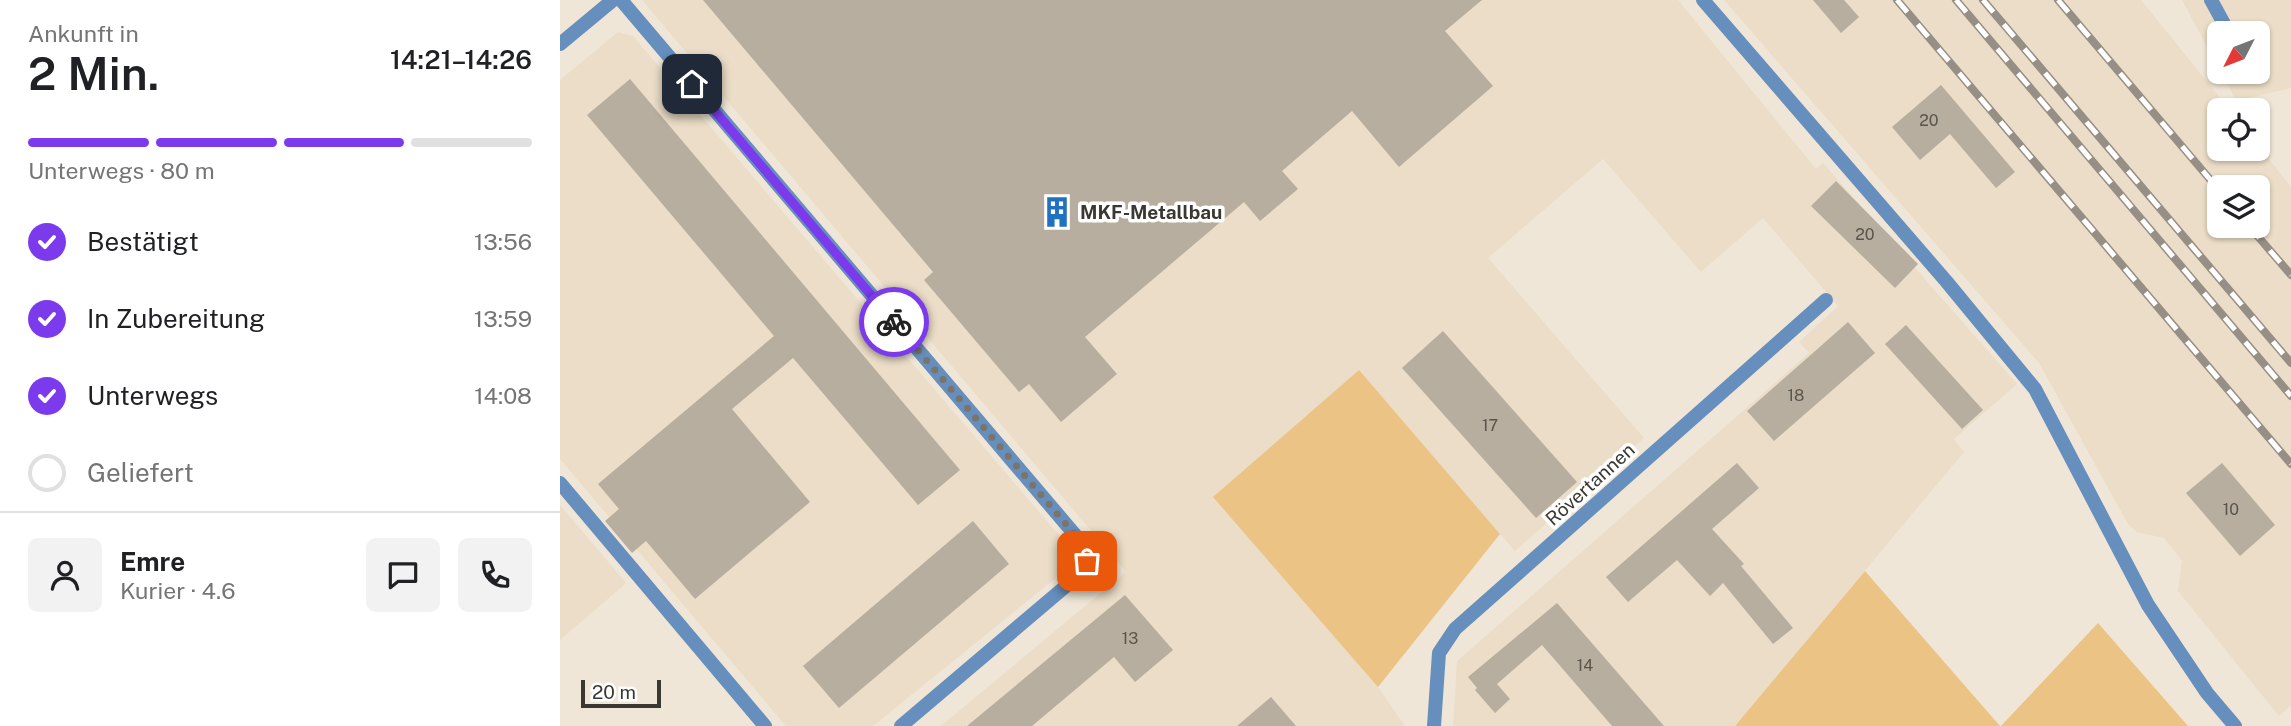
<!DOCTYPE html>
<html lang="de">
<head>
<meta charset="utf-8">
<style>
  :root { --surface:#fff; --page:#f2f2f2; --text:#202124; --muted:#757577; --line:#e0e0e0; --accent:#7c3aed }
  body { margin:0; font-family:"Public Sans",sans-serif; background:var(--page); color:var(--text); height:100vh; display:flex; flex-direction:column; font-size:26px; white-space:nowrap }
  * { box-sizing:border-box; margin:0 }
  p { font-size:23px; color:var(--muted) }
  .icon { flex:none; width:38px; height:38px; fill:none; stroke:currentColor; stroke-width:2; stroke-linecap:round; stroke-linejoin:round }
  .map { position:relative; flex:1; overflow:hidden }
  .panel { display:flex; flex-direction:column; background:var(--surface); width:560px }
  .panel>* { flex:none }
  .needle { width:46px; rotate:228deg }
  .buttons { position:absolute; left:1647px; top:21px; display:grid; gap:14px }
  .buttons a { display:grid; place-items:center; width:63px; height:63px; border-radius:10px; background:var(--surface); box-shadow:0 2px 5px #0004; font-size:35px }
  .scale { position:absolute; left:21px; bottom:18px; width:80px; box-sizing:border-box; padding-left:7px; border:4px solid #3b3731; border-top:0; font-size:19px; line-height:24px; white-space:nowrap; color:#3b3731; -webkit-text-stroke:5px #fff; paint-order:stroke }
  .pin { position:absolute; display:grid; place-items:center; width:60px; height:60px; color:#fff; margin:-30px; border-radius:14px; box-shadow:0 4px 10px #0006 }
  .courier { position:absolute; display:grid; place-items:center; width:70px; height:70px; margin:-35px; border:5px solid #7c3aed; border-radius:50%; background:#fff; color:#222; box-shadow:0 2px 9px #0007 }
  .overview em { font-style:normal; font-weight:600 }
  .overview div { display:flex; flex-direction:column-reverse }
  .overview { display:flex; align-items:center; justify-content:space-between; height:119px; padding:0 28px }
  h1 { font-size:46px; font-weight:600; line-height:52px }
  .bar { display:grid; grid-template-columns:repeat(4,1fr); gap:10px 7px; align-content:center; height:84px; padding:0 28px }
  .bar i { height:9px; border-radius:5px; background:var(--line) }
  .bar .active { background:var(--accent) }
  .bar p { grid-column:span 4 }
  .line { display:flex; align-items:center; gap:18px; padding:0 28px; border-top:2px solid var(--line) }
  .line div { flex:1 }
  .round { display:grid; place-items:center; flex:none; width:74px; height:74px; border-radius:10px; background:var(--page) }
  ol { padding:0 28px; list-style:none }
  li { display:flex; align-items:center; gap:21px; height:77px }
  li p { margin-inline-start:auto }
  li .icon { padding:7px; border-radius:50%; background:var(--accent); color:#fff; stroke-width:4 }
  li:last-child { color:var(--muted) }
  li i { width:38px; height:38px; border:4px solid var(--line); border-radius:50% }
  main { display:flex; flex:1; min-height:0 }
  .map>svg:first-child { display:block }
  .built { fill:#ebddc7; fill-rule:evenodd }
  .green { fill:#ebc385 }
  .building { fill:#b7ae9f }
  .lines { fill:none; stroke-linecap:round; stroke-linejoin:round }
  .service { stroke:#668fbd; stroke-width:14 }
  .minor { stroke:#668fbd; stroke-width:14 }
  .rail-casing { stroke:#968f85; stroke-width:8 }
  .rail { stroke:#fff; stroke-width:5; stroke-dasharray:16; stroke-linecap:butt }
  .done { stroke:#7a746b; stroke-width:7; stroke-dasharray:0 12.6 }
  .route { stroke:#7c3aed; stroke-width:9 }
  .labels { text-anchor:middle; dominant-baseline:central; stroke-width:7; stroke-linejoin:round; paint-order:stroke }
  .number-label { font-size:16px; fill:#5a554c }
  .poi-label { font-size:19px; font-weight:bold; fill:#3b3731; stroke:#fff; text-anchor:start }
  .street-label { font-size:19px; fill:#3b3731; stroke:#fff }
</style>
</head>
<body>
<main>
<section class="panel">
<div class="overview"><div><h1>2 Min.</h1><p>Ankunft in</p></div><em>14:21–14:26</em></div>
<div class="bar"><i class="active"></i><i class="active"></i><i class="active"></i><i></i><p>Unterwegs · 80 m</p></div>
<ol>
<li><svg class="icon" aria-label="check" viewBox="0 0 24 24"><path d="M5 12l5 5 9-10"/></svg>Bestätigt<p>13:56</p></li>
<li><svg class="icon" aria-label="check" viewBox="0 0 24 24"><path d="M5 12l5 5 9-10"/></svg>In Zubereitung<p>13:59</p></li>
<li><svg class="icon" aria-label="check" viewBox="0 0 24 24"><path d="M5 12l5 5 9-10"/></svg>Unterwegs<p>14:08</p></li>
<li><i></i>Geliefert</li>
</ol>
<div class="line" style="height:126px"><a class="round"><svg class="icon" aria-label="person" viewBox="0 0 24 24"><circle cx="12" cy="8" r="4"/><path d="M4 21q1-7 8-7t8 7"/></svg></a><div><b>Emre</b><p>Kurier · 4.6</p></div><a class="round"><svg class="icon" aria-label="chat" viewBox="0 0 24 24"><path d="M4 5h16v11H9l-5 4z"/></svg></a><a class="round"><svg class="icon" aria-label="phone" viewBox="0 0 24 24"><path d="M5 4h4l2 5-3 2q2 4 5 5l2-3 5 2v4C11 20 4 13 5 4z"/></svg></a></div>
</section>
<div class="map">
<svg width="1731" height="726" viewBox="0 0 1731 726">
  <rect width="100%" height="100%" fill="#f0e6d7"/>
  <!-- built -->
  <g class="built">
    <polygon points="82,0 1118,0 1256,169 1263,163 1457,384 1394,439 1404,452 1175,726 893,726 897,661 1249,353 1239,342 1278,306 1203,218 1141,272 1043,159 928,258 1084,438 955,551 799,371 818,687 845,726 381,726 566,572"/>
    <path d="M 1164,0 L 1581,0 L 1670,110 L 1659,110 L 1659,149 L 1698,149 L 1698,145 L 1731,187 L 1731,705 L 1719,716 L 1618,591 L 1622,561 L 1604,538 L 1577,532 L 1568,524 L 1479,363 ZM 1659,187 L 1698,187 L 1698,226 L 1659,226 Z"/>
    <polygon points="1622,0 1731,0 1731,88 1676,101 1661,72 1698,72 1698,33 1659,33 1659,69"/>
    <polygon points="58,32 73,36 503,540 496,578 313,726 226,726 0,459 0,80"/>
    <polygon points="0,505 66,583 0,640"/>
  </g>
  <!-- green -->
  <g class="green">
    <polygon points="799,370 940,534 818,687 653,497"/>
    <polygon points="1305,571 1440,726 1175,726"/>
    <polygon points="1538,623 1628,726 1441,726"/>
  </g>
  <!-- building -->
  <g class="building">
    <polygon points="143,0 922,0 885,31 933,86 839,167 792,111 722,171 738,189 700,221 684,202 525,337 557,374 501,422 469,384 459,392 364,280 373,272"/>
    <polygon points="1253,0 1284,0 1299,17 1281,33"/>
    <polygon points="70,79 400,470 358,505 233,358 172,409 250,502 135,599 86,541 72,553 45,521 59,509 38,484 214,336 27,115"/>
    <polygon points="1381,85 1455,172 1436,188 1390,134 1360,160 1332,127"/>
    <polygon points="1276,181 1358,264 1335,288 1251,206"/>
    <polygon points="1288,322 1315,353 1214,441 1187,411"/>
    <polygon points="1346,325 1423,410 1402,429 1325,344"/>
    <polygon points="883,331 1017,482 976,518 842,368"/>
    <polygon points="1177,463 1199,488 1152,529 1184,564 1181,566 1233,628 1213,644 1163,583 1150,596 1117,560 1068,602 1046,577"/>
    <polygon points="1662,463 1715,525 1680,556 1626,493"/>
    <polygon points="413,521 449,564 279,708 243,666"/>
    <polygon points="565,595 613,650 575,682 554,657 472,726 407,726"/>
    <polygon points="997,603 1104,726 1052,726 982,645 937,684 950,699 935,713 915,690 917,688 908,677"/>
    <polygon points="711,697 736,726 677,726"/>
  </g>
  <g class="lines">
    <!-- service -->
    <g class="service">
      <polyline points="61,0 522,543 527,561 519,575 341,726"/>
      <polyline points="1143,0 1386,281 1475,389 1588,605 1647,693 1675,726"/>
      <polyline points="1651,0 1669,33"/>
      <polyline points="0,44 53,0"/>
      <polyline points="0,483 205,726"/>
    </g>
    <!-- minor -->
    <polyline class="minor" points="874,726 879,653 895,629 1266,300"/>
    <defs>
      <g id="rail">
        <polyline points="1337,0 1731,464"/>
        <polyline points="1396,0 1731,396"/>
        <polyline points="1423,0 1731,363"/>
        <polyline points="1498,0 1659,190"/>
        <polyline points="1689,226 1731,275"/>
      </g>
    </defs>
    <!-- rail casing -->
    <use href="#rail" class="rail-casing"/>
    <!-- rail -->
    <use href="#rail" class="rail"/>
  </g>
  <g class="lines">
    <!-- done -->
    <polyline class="done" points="334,322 522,543 527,561"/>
    <!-- route -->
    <polyline class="route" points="132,84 334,322"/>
  </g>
  <!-- icons -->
  <defs>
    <symbol id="building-bare" viewBox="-9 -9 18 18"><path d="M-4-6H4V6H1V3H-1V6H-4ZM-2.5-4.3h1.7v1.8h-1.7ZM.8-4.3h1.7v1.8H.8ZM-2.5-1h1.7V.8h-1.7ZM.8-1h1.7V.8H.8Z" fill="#2071c0" stroke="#fff" stroke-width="2.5" paint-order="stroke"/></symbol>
  </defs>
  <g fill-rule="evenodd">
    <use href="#building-bare" x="475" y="190" width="44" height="44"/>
  </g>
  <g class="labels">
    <!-- number labels -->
    <g class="number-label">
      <text x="1369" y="120">20</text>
      <text x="1305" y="234">20</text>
      <text x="1236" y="395">18</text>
      <text x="930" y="425">17</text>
      <text x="1671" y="509">10</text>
      <text x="570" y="638">13</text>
      <text x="1025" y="665">14</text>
    </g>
    <!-- poi labels -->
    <g class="poi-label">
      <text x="520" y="212">MKF-Metallbau</text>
    </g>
    <!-- street labels -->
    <g class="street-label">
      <text transform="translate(1030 484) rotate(-42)">Rövertannen</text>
    </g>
  </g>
</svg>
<div class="buttons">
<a><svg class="needle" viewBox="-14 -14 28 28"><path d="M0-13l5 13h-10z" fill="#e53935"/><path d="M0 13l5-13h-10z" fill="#757577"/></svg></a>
<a><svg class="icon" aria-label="locate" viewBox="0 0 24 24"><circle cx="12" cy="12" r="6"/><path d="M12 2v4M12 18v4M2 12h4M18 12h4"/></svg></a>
<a><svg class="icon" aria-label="layers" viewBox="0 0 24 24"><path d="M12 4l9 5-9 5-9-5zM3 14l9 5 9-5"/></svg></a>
</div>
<div class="scale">20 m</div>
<div class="pin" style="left:527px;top:561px;background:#ea580c"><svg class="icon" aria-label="bag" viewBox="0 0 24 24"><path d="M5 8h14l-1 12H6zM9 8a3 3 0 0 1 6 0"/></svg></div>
<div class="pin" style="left:132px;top:84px;background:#1f2937"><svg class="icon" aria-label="home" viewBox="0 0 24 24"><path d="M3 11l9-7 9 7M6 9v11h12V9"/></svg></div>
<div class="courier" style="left:334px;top:322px"><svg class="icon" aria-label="bike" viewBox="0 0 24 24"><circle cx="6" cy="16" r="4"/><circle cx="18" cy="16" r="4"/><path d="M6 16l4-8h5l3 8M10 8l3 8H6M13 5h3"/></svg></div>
</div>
</main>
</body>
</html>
